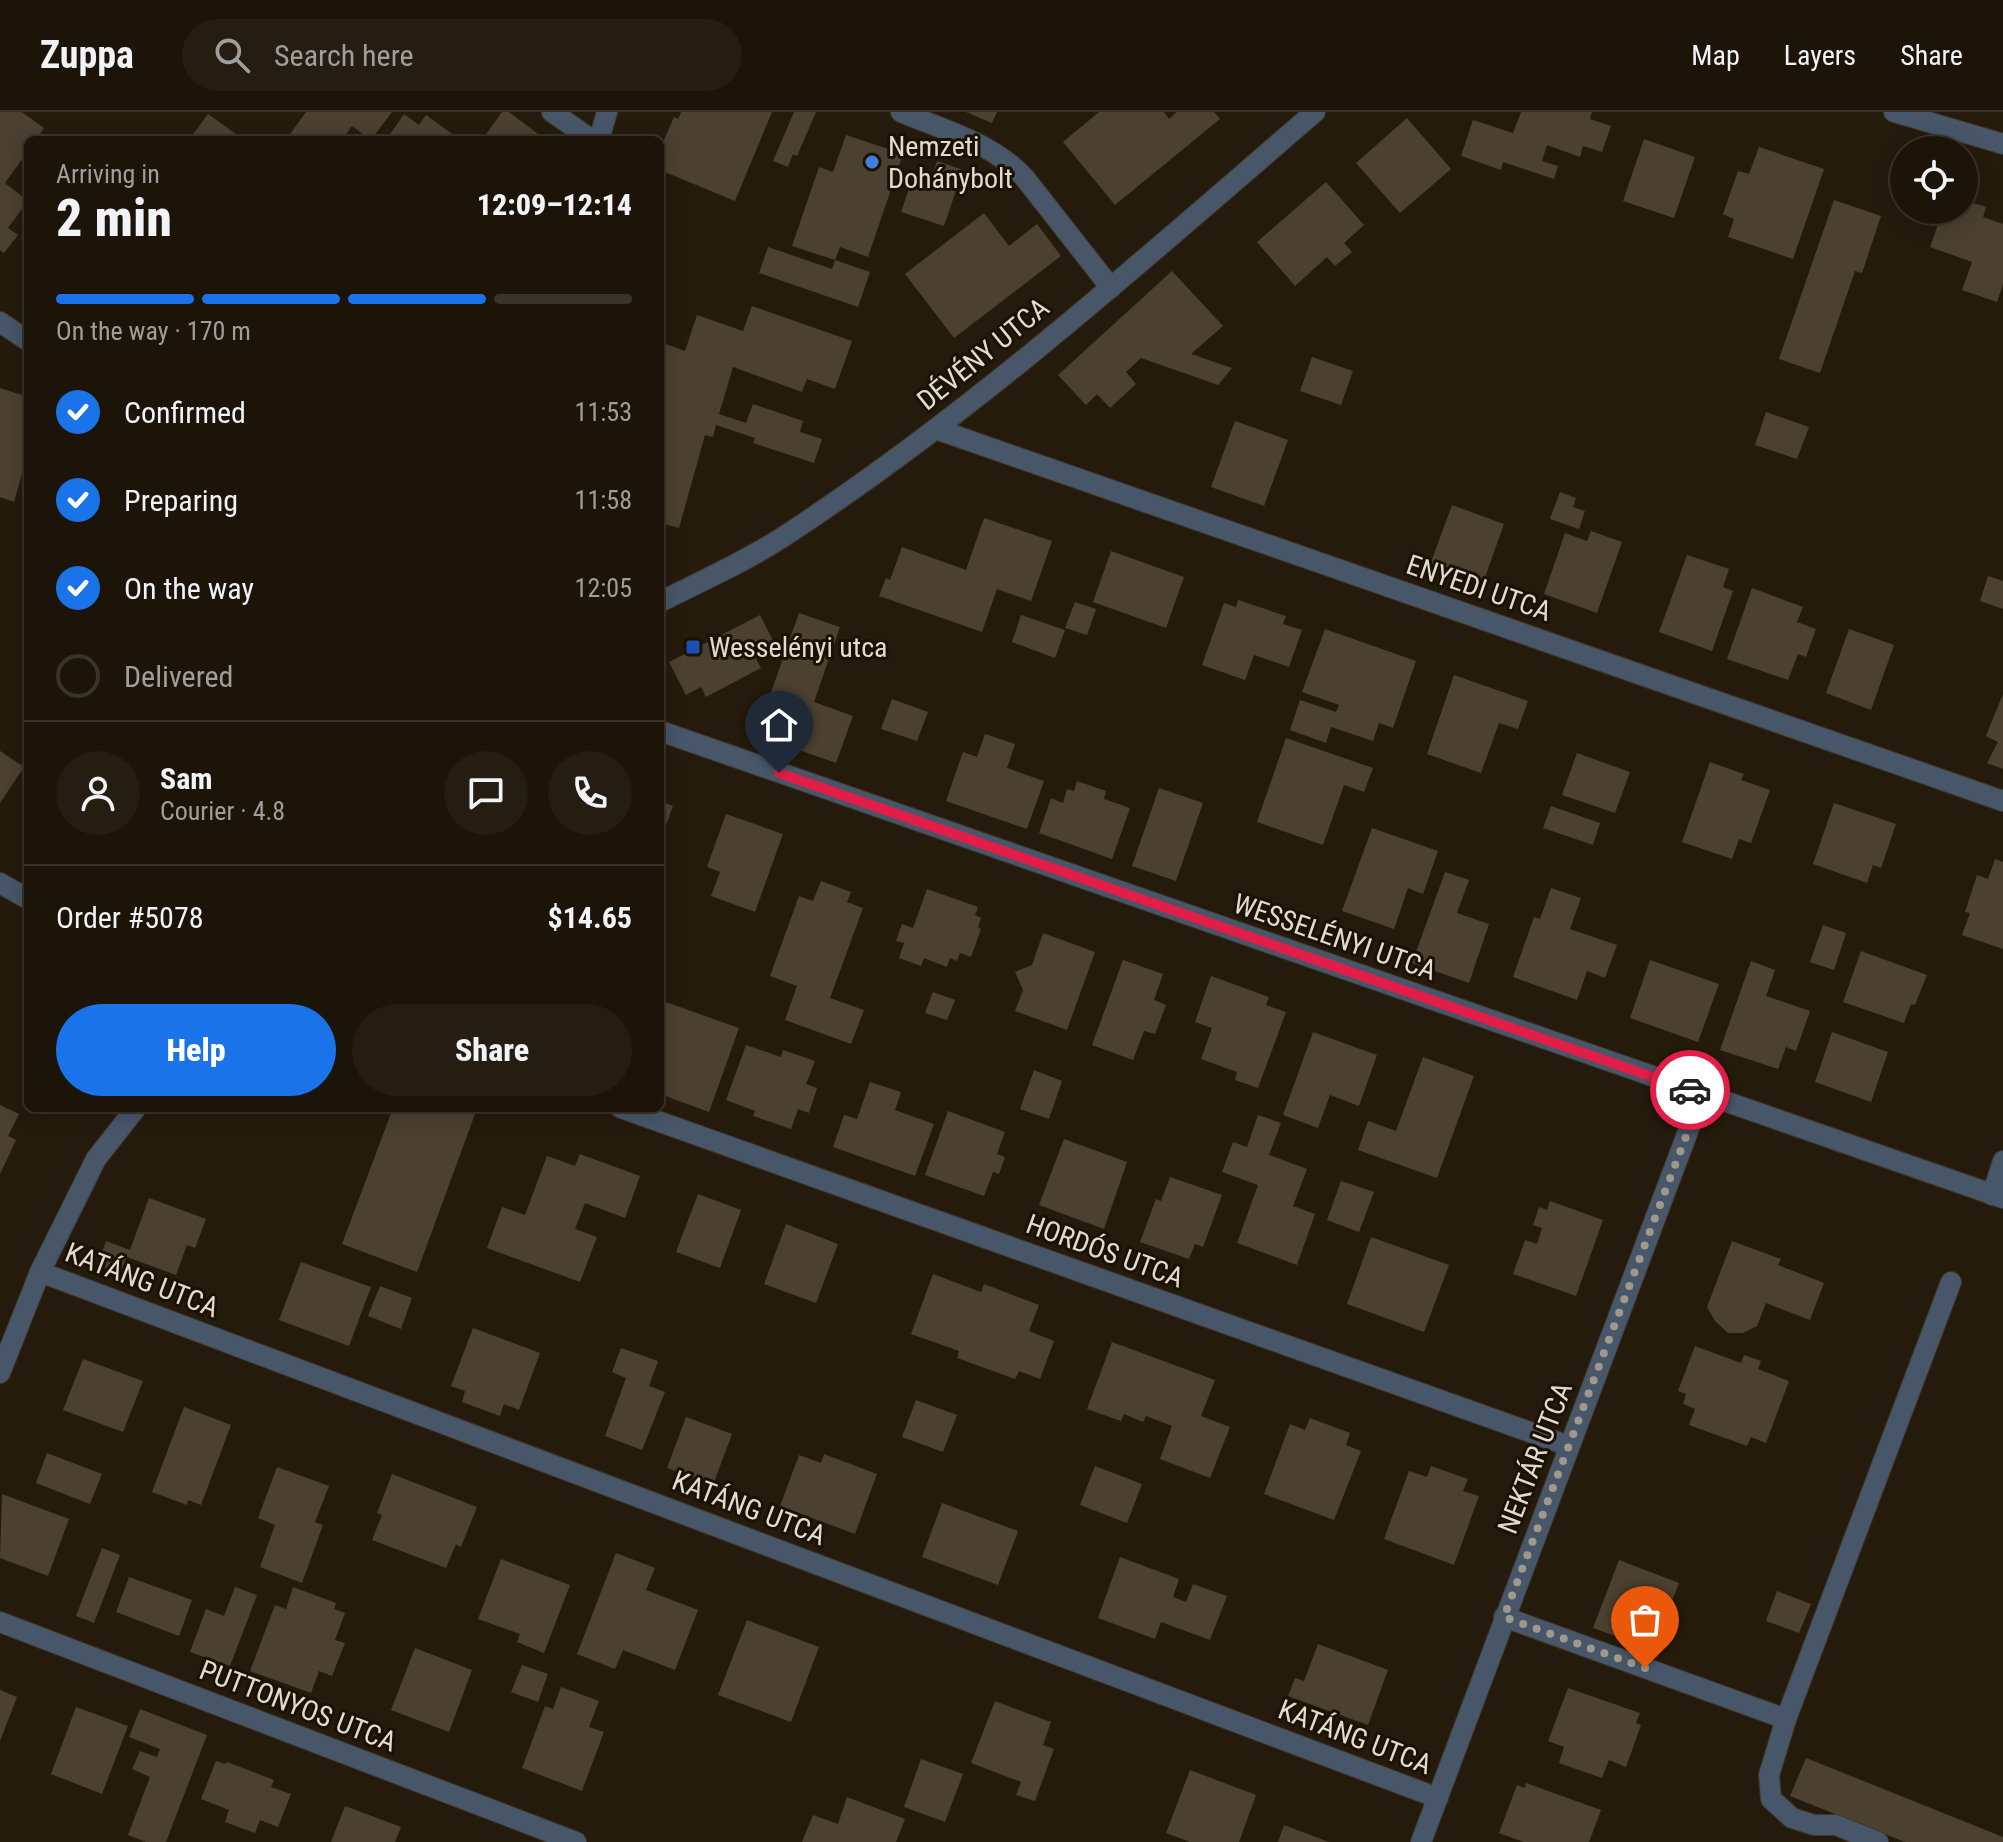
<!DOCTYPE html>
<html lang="en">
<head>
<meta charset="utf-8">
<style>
  :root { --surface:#1c1409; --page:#251d12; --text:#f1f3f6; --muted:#a09e9c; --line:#3a332a; --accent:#1a73e8 }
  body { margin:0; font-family:"Roboto Condensed",sans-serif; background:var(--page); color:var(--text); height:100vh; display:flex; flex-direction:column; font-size:30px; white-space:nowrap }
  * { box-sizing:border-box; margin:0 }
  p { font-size:26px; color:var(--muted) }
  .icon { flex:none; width:44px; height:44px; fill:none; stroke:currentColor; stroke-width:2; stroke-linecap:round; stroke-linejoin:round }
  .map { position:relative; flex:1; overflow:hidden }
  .drawer { position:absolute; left:24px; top:24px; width:640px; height:976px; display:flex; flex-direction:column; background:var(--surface); border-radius:12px; box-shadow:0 4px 20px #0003,0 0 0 2px var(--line) }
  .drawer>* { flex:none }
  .buttons { position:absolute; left:1890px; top:24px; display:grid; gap:16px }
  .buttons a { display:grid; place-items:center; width:88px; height:88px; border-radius:50%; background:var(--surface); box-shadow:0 4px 20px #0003,0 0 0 2px var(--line); font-size:40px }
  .pin { position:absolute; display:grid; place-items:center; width:68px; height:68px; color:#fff; margin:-82px -34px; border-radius:50% 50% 50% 0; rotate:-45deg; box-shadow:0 0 8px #0007 }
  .pin .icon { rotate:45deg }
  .courier { position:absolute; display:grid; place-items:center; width:80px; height:80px; margin:-40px; border:6px solid #e11d48; border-radius:50%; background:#fff; color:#222; box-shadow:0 2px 10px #0007 }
  .head em { font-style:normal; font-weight:800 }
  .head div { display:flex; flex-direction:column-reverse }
  .head { display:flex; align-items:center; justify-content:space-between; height:136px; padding:0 32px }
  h1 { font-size:52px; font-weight:800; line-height:60px }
  .bar { display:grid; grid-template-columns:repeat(4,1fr); gap:12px 8px; align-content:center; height:96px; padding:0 32px }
  .bar i { height:10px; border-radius:6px; background:var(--line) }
  .bar .selected { background:var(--accent) }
  .bar p { grid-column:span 4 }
  .line { display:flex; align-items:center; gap:20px; padding:0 32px; border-top:2px solid var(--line) }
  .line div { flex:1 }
  .round { display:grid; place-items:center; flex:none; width:84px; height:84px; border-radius:42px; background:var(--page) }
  ol { padding:0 32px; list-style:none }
  li { display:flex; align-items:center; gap:24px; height:88px }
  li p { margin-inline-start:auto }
  li .icon { padding:8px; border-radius:50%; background:var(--accent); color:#fff; stroke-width:4 }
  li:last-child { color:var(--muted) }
  li i { width:44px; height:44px; border:4px solid var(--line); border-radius:50% }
  .primary-button { display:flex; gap:16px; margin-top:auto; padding:16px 32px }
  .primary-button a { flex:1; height:92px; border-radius:48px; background:var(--accent); color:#fff; font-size:32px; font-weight:800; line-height:92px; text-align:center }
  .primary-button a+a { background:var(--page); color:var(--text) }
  header { display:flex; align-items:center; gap:48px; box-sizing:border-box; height:112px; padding:0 40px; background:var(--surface); border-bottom:2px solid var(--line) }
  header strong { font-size:38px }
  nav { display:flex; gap:44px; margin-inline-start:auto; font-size:28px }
  .search { width:560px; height:72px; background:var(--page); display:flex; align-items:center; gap:20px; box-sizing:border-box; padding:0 28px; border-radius:44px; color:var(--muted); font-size:30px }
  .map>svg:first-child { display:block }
  .building { fill:#4c4130 }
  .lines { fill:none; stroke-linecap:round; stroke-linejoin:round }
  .minor-casing { stroke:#3f3628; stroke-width:22 }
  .minor { stroke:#475769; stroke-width:20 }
  .done { stroke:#a0988c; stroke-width:8; stroke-dasharray:0 14.4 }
  .route { stroke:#e11d48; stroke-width:10 }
  .shop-dot { fill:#3f7fe0; stroke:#1b1204; stroke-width:3 }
  .transit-dot { fill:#1a4fb4; stroke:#1b1204; stroke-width:3 }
  .labels { text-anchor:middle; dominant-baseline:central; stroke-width:6; stroke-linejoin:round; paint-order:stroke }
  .poi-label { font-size:28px; fill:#e2dbd1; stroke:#1b1204; text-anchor:start }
  .street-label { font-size:28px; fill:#e2dbd1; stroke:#1b1204 }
</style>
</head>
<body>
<header>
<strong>Zuppa</strong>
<div class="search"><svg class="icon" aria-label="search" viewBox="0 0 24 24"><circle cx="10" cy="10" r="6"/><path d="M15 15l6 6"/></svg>Search here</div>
<nav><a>Map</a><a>Layers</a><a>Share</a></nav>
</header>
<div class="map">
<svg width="2003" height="1730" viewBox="0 0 2003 1730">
  <rect width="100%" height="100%" fill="#251b0c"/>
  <!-- building -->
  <g class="building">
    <polygon points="0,0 22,0 44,16 36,28 28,28 28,39 5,71 28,89 8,116 18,123 4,141 0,138"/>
    <polygon points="306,0 392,0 371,28 352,14 342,28 335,28 327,22 323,28 293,28 288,25"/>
    <polygon points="502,0 509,0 546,28 482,28"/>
    <polygon points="681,0 772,0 735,89 660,58 660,37 674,5 678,7"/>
    <polygon points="794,0 816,0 797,44 793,42 788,55 773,49"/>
    <polygon points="966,0 997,0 992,11"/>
    <polygon points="1099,0 1164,0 1169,7 1177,0 1214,0 1220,7 1115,93 1063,30"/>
    <polygon points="1521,0 1592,0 1590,7 1611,14 1602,40 1583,34 1580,45 1547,33 1542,49 1558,54 1554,67 1503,50 1501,58 1461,44 1473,8 1513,21"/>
    <polygon points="208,2 236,22 232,28 189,28"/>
    <polygon points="404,2 419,13 426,3 455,24 452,28 386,28"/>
    <polygon points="1407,6 1451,57 1400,101 1356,51"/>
    <polygon points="846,23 903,42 868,145 840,135 835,148 792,134 819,55 833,60"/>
    <polygon points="1644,27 1695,45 1674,106 1623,89"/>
    <polygon points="1759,35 1824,57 1793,147 1728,125 1734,107 1723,102 1738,59 1749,62"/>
    <polygon points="937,49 963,58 944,114 901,100 914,62 931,68"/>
    <polygon points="1326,70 1364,113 1344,131 1352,140 1335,154 1327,145 1295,174 1257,130"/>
    <polygon points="1834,88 1881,104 1862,161 1855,159 1820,261 1779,247"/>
    <polygon points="1964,88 1986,95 1983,105 2003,112 2003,172 1997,190 1962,178 1972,150 1930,135 1943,98 1964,98"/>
    <polygon points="984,101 1009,134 1037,112 1061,144 954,226 905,162"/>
    <polygon points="768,135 832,157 835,148 870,160 858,195 759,161"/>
    <polygon points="1172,159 1223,214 1191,242 1232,256 1218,273 1141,246 1126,260 1136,272 1110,296 1097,282 1086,293 1058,263"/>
    <polygon points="752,194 852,229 835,277 807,267 802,280 733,255 719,302 746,311 753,292 803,309 800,320 822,327 814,351 753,331 755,326 716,313 713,325 705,323 679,416 660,411 660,230 685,239 697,203 743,219"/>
    <polygon points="1312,245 1353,259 1341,293 1300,279"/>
    <polygon points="0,276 28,285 28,364 22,362 14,390 0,385"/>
    <polygon points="1766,300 1809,315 1797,347 1755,333"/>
    <polygon points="1235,309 1288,328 1264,394 1211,375"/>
    <polygon points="1560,380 1576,386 1573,395 1585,399 1579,417 1550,407"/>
    <polygon points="1452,393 1504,412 1483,471 1430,453"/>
    <polygon points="984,406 1052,429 1031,489 997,477 982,520 879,484 886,466 890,468 902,435 966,458"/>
    <polygon points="1591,419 1622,430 1597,501 1544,482 1565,421 1587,429"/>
    <polygon points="1111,439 1184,465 1166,516 1093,490"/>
    <polygon points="1687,443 1729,457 1723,475 1733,479 1712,539 1659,520"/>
    <polygon points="1988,464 2003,469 2003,497 1980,489"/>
    <polygon points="1752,476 1803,495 1797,510 1816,517 1806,545 1798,542 1788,568 1727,547"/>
    <polygon points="1238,488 1286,504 1283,512 1302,518 1289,555 1254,543 1245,568 1202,553 1224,491 1236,495"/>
    <polygon points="1075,490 1096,497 1087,523 1065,516"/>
    <polygon points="799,501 840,515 814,590 853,604 836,651 756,623"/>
    <polygon points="760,503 777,536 756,547 761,556 706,585 701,575 686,583 669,550"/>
    <polygon points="1021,503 1065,518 1055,546 1012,530"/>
    <polygon points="1325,517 1416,549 1393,616 1379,611 1373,629 1331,615 1326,631 1290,618 1300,588 1336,600 1339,593 1302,580"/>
    <polygon points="1849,517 1894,533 1871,598 1826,581"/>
    <polygon points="1454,563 1528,589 1518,617 1499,611 1481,661 1427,642"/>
    <polygon points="2003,582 2003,657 1987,651 1998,630 1986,624"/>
    <polygon points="892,587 928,600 917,629 881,617"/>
    <polygon points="985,622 1015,632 1007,656 1044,669 1027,717 946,689 963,640 977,645"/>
    <polygon points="1286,626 1373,656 1364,680 1344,673 1323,733 1257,710"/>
    <polygon points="0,639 24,655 0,691"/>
    <polygon points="1577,641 1630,660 1615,701 1562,683"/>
    <polygon points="1710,650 1744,662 1741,668 1770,678 1751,731 1739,727 1732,747 1682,730"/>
    <polygon points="1077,669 1106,679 1104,687 1130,696 1112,747 1039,721 1051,686 1063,691 1067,677 1074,679"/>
    <polygon points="1159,676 1203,691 1176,769 1132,754"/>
    <polygon points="660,689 673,694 660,729"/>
    <polygon points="1834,691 1896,712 1881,756 1873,753 1867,771 1813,752"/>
    <polygon points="1551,694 1600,711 1593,733 1543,716"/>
    <polygon points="726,702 783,722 755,800 711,784 720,760 707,755"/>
    <polygon points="1372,716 1438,739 1423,782 1408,776 1394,817 1342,799"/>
    <polygon points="1995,747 2003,750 2003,837 1962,823 1970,801 1965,800 1977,763 1988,767"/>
    <polygon points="1445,760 1469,768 1457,801 1489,812 1469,871 1412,851"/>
    <polygon points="821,769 851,780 847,790 863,796 830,886 864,898 851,932 785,908 797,874 770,864 799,784 813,789"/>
    <polygon points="1551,776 1581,786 1570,817 1617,833 1605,866 1587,859 1577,888 1513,865 1534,805 1540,807"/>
    <polygon points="927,777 978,795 975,803 981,806 978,815 981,817 971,845 960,841 957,849 950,846 947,855 924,846 921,854 899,846 904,831 896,829 902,812 913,816"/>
    <polygon points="1823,813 1846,821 1834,858 1810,850"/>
    <polygon points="1043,821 1095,840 1067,918 1015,899 1023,878 1015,860 1032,853"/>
    <polygon points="1861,839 1927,863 1915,893 1911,892 1904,911 1843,890"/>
    <polygon points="1123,848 1163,862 1154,888 1166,893 1155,922 1144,919 1133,948 1092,933"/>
    <polygon points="1650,848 1719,872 1698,930 1630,906"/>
    <polygon points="1751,849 1775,858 1766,884 1810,899 1796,939 1786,935 1778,957 1720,938"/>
    <polygon points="1211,864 1269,885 1266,893 1286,900 1258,976 1235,968 1237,960 1201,947 1212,916 1195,910"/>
    <polygon points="933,880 955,888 947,908 925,901"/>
    <polygon points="660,888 739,916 709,1000 660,982"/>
    <polygon points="1313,920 1377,943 1359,994 1330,983 1318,1016 1283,1003"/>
    <polygon points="1832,920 1888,940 1871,990 1815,970"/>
    <polygon points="746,933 781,945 783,938 815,949 806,972 817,976 809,1001 798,997 791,1017 753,1004 755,999 726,988"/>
    <polygon points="1423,945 1474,964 1437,1066 1358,1038 1368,1009 1396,1019"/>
    <polygon points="1034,958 1062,969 1049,1007 1020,997"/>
    <polygon points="870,970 901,980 895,998 934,1012 915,1064 833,1035 844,1003 857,1007"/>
    <polygon points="0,993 19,1002 8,1024 16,1028 0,1062"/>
    <polygon points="393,996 459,996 475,1002 417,1160 342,1132"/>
    <polygon points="948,999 1005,1020 997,1042 1005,1045 999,1062 993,1060 984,1084 925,1063"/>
    <polygon points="1258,1003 1281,1011 1269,1043 1307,1057 1293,1094 1315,1102 1297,1153 1237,1131 1258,1073 1222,1060 1233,1030 1247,1035"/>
    <polygon points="1064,1027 1127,1050 1104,1117 1039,1093"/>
    <polygon points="580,1042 640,1064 625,1106 585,1091 575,1117 597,1125 580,1170 487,1136 502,1095 525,1103 547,1044 575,1054"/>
    <polygon points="1170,1065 1222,1083 1203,1135 1195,1132 1189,1147 1140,1130 1156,1087 1161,1089"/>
    <polygon points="1341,1069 1374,1080 1359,1120 1327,1108"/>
    <polygon points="698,1082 741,1098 720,1156 676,1140"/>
    <polygon points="149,1086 206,1107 195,1136 187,1133 176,1163 127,1145 121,1161 97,1153 106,1129 130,1138"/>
    <polygon points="1550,1089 1603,1108 1576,1184 1513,1162 1525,1128 1537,1132 1542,1116 1533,1113 1539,1095 1547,1098"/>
    <polygon points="786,1112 838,1132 816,1191 764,1172"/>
    <polygon points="1371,1125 1449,1153 1424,1220 1347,1192"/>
    <polygon points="1732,1129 1781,1147 1778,1153 1824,1171 1810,1208 1766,1191 1757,1214 1743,1221 1728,1221 1715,1209 1707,1195"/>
    <polygon points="301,1150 371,1175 349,1234 279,1208"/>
    <polygon points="933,1162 981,1180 984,1172 1039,1193 1029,1219 1054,1229 1040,1267 1019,1259 1015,1267 957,1246 959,1239 911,1222"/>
    <polygon points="380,1174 412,1186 401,1217 368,1204"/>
    <polygon points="473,1216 540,1241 519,1298 504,1292 500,1304 462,1290 465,1279 451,1274"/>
    <polygon points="1112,1230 1215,1268 1201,1304 1230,1315 1210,1366 1160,1347 1172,1314 1146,1304 1143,1310 1124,1302 1121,1309 1087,1297"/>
    <polygon points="1695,1234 1741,1251 1744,1243 1761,1249 1758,1257 1789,1269 1766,1331 1751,1325 1747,1334 1689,1313 1695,1297 1683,1292 1686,1282 1678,1279"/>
    <polygon points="621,1236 658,1249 649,1274 665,1280 642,1338 605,1324 626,1266 612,1260"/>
    <polygon points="83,1247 143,1269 123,1320 63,1298"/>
    <polygon points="916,1288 957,1303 943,1340 902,1325"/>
    <polygon points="184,1295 231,1313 201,1393 188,1388 187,1393 152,1380"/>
    <polygon points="686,1305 732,1322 713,1373 667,1356"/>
    <polygon points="1310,1306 1350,1321 1346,1333 1361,1339 1334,1408 1264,1382 1290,1312 1305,1318"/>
    <polygon points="47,1341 102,1362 90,1392 36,1371"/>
    <polygon points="824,1342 877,1362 855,1422 780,1394 799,1343 821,1351"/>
    <polygon points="1095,1354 1142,1372 1127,1411 1080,1393"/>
    <polygon points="1431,1354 1468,1367 1463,1379 1479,1384 1454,1453 1384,1427 1409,1359 1427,1365"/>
    <polygon points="277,1355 329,1374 315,1410 323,1413 302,1471 260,1455 275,1413 258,1406"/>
    <polygon points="392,1362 477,1395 461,1435 456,1432 446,1456 372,1428 382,1403 377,1401"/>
    <polygon points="2,1382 69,1407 48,1464 0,1446"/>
    <polygon points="942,1391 1018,1419 998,1473 922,1445"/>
    <polygon points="102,1436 120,1443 94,1511 76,1504"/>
    <polygon points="616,1441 655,1456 646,1478 698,1498 675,1558 623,1538 615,1557 577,1542"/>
    <polygon points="1120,1445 1179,1467 1173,1485 1186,1490 1193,1472 1227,1484 1210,1528 1161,1510 1155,1527 1098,1506"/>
    <polygon points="501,1447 570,1473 544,1541 517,1530 520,1522 478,1507"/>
    <polygon points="1619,1448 1679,1471 1657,1527 1625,1515 1621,1526 1593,1516"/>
    <polygon points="129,1465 192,1488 179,1524 116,1500"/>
    <polygon points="235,1475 257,1483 230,1554 190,1540 206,1497 224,1504"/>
    <polygon points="293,1475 336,1491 334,1497 345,1501 335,1528 345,1531 332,1564 319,1559 311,1581 250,1559 275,1493 286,1497"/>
    <polygon points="1777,1479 1811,1492 1799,1521 1766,1509"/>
    <polygon points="747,1508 819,1535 791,1610 718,1583"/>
    <polygon points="1318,1532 1388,1558 1368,1613 1288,1584 1295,1566 1304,1569"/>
    <polygon points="415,1536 472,1558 449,1620 391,1598"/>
    <polygon points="522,1553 548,1562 538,1590 511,1580"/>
    <polygon points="561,1575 599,1589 589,1615 604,1620 582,1679 522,1656 545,1594 553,1597"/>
    <polygon points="1568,1576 1640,1601 1636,1611 1641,1613 1626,1655 1609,1648 1602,1666 1559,1651 1564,1635 1548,1629"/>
    <polygon points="0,1578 17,1585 0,1629"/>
    <polygon points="995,1589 1051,1610 1043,1633 1054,1637 1035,1689 1016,1683 1021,1670 971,1651"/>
    <polygon points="76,1595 128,1614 102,1682 51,1662"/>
    <polygon points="140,1597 207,1623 166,1730 146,1730 128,1723 150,1665 132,1657 140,1639 157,1645 160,1637 129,1625"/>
    <polygon points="1806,1646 2003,1725 2003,1730 1905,1730 1790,1684"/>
    <polygon points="921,1647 963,1662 945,1710 904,1695"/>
    <polygon points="216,1649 225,1652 227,1650 274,1668 271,1675 291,1682 278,1715 260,1708 255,1721 225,1710 229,1698 201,1687"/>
    <polygon points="1190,1658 1256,1683 1239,1730 1190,1730 1166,1721"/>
    <polygon points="1526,1671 1601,1698 1589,1730 1524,1730 1499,1721 1517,1673 1525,1676"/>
    <polygon points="847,1685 905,1707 896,1730 802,1730 813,1703 838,1712"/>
    <polygon points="345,1694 401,1715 395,1730 331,1730"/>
    <polygon points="1284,1713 1329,1730 1278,1730"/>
  </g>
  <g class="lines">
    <defs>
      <g id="minor">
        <polyline points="552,0 592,28"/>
        <path d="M 901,0 C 944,18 992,31 1024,65 L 1111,176"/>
        <polyline points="1894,0 2003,32"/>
        <polyline points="599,28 607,0"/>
        <polyline points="0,210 28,229"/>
        <polyline points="936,317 2003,689"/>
        <path d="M 660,490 C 701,469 745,450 783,425 C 973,301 1143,148 1315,0"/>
        <polyline points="660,619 2003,1086"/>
        <polyline points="0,771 28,787"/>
        <polyline points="621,996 1569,1334"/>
        <polyline points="1992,1083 2003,1049"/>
        <polyline points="40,1160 1438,1686"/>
        <polyline points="0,1261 40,1160 96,1047 136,996"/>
        <polyline points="1504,1505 1786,1607"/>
        <polyline points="0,1510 576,1730"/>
        <polyline points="1421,1730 1702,982"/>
        <polyline points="1878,1730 1836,1713 1814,1713 1792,1706 1771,1687 1769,1663 1786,1607 1951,1170"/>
      </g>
    </defs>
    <!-- minor casing -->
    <use href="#minor" class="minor-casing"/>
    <!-- minor -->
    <use href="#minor" class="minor"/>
  </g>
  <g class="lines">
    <!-- done -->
    <polyline class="done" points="1645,1556 1504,1505 1702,982 1690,978"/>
    <!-- route -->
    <polyline class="route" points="779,661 1690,978"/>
  </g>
  <!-- markers -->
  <circle class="shop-dot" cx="872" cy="50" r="8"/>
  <rect class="transit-dot" x="685" y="527" width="16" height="16" rx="4"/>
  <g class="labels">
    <!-- poi labels -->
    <g class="poi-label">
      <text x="888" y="34">Nemzeti<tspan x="888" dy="32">Dohánybolt</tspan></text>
      <text x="709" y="535">Wesselényi utca</text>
    </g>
    <!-- street labels -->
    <g class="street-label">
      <text transform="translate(983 242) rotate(-39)">DÉVÉNY UTCA</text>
      <text transform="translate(1479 476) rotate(19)">ENYEDI UTCA</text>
      <text transform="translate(1335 825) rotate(19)">WESSELÉNYI UTCA</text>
      <text transform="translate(1105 1139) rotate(20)">HORDÓS UTCA</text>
      <text transform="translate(142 1168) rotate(21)">KATÁNG UTCA</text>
      <text transform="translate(1535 1346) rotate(-69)">NEKTÁR UTCA</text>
      <text transform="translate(749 1396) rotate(21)">KATÁNG UTCA</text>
      <text transform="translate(298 1594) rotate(21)">PUTTONYOS UTCA</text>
      <text transform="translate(1355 1625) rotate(21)">KATÁNG UTCA</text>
    </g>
  </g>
</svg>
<div class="buttons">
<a><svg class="icon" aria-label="locate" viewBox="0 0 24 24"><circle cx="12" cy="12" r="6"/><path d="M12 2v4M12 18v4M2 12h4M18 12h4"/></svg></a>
</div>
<div class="pin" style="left:1645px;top:1556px;background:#ea580c"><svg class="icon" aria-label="bag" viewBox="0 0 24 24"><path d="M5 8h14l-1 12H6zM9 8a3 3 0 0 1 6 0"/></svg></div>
<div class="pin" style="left:779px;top:661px;background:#1f2937"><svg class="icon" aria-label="home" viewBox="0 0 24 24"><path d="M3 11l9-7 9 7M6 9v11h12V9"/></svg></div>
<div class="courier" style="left:1690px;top:978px"><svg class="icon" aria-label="car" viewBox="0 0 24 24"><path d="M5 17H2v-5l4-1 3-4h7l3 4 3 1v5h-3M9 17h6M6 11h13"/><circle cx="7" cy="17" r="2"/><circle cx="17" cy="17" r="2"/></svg></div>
<section class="drawer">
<div class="head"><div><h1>2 min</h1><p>Arriving in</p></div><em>12:09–12:14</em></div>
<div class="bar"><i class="selected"></i><i class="selected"></i><i class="selected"></i><i></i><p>On the way · 170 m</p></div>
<ol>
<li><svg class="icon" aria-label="check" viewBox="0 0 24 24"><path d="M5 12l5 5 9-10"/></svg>Confirmed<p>11:53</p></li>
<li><svg class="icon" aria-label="check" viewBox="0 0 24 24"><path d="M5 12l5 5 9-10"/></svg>Preparing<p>11:58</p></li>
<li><svg class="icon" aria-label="check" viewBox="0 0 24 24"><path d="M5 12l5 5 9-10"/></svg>On the way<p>12:05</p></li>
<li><i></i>Delivered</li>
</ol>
<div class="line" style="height:144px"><a class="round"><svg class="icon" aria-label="person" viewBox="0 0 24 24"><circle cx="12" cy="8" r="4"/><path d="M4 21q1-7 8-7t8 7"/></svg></a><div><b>Sam</b><p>Courier · 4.8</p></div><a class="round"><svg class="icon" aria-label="chat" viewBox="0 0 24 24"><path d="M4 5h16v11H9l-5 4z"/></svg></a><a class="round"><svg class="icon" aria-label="phone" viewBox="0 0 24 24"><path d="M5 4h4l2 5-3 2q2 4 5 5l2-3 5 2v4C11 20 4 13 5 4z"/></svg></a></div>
<div class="line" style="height:104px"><div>Order #5078</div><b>$14.65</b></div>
<div class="primary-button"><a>Help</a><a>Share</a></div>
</section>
</div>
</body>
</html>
